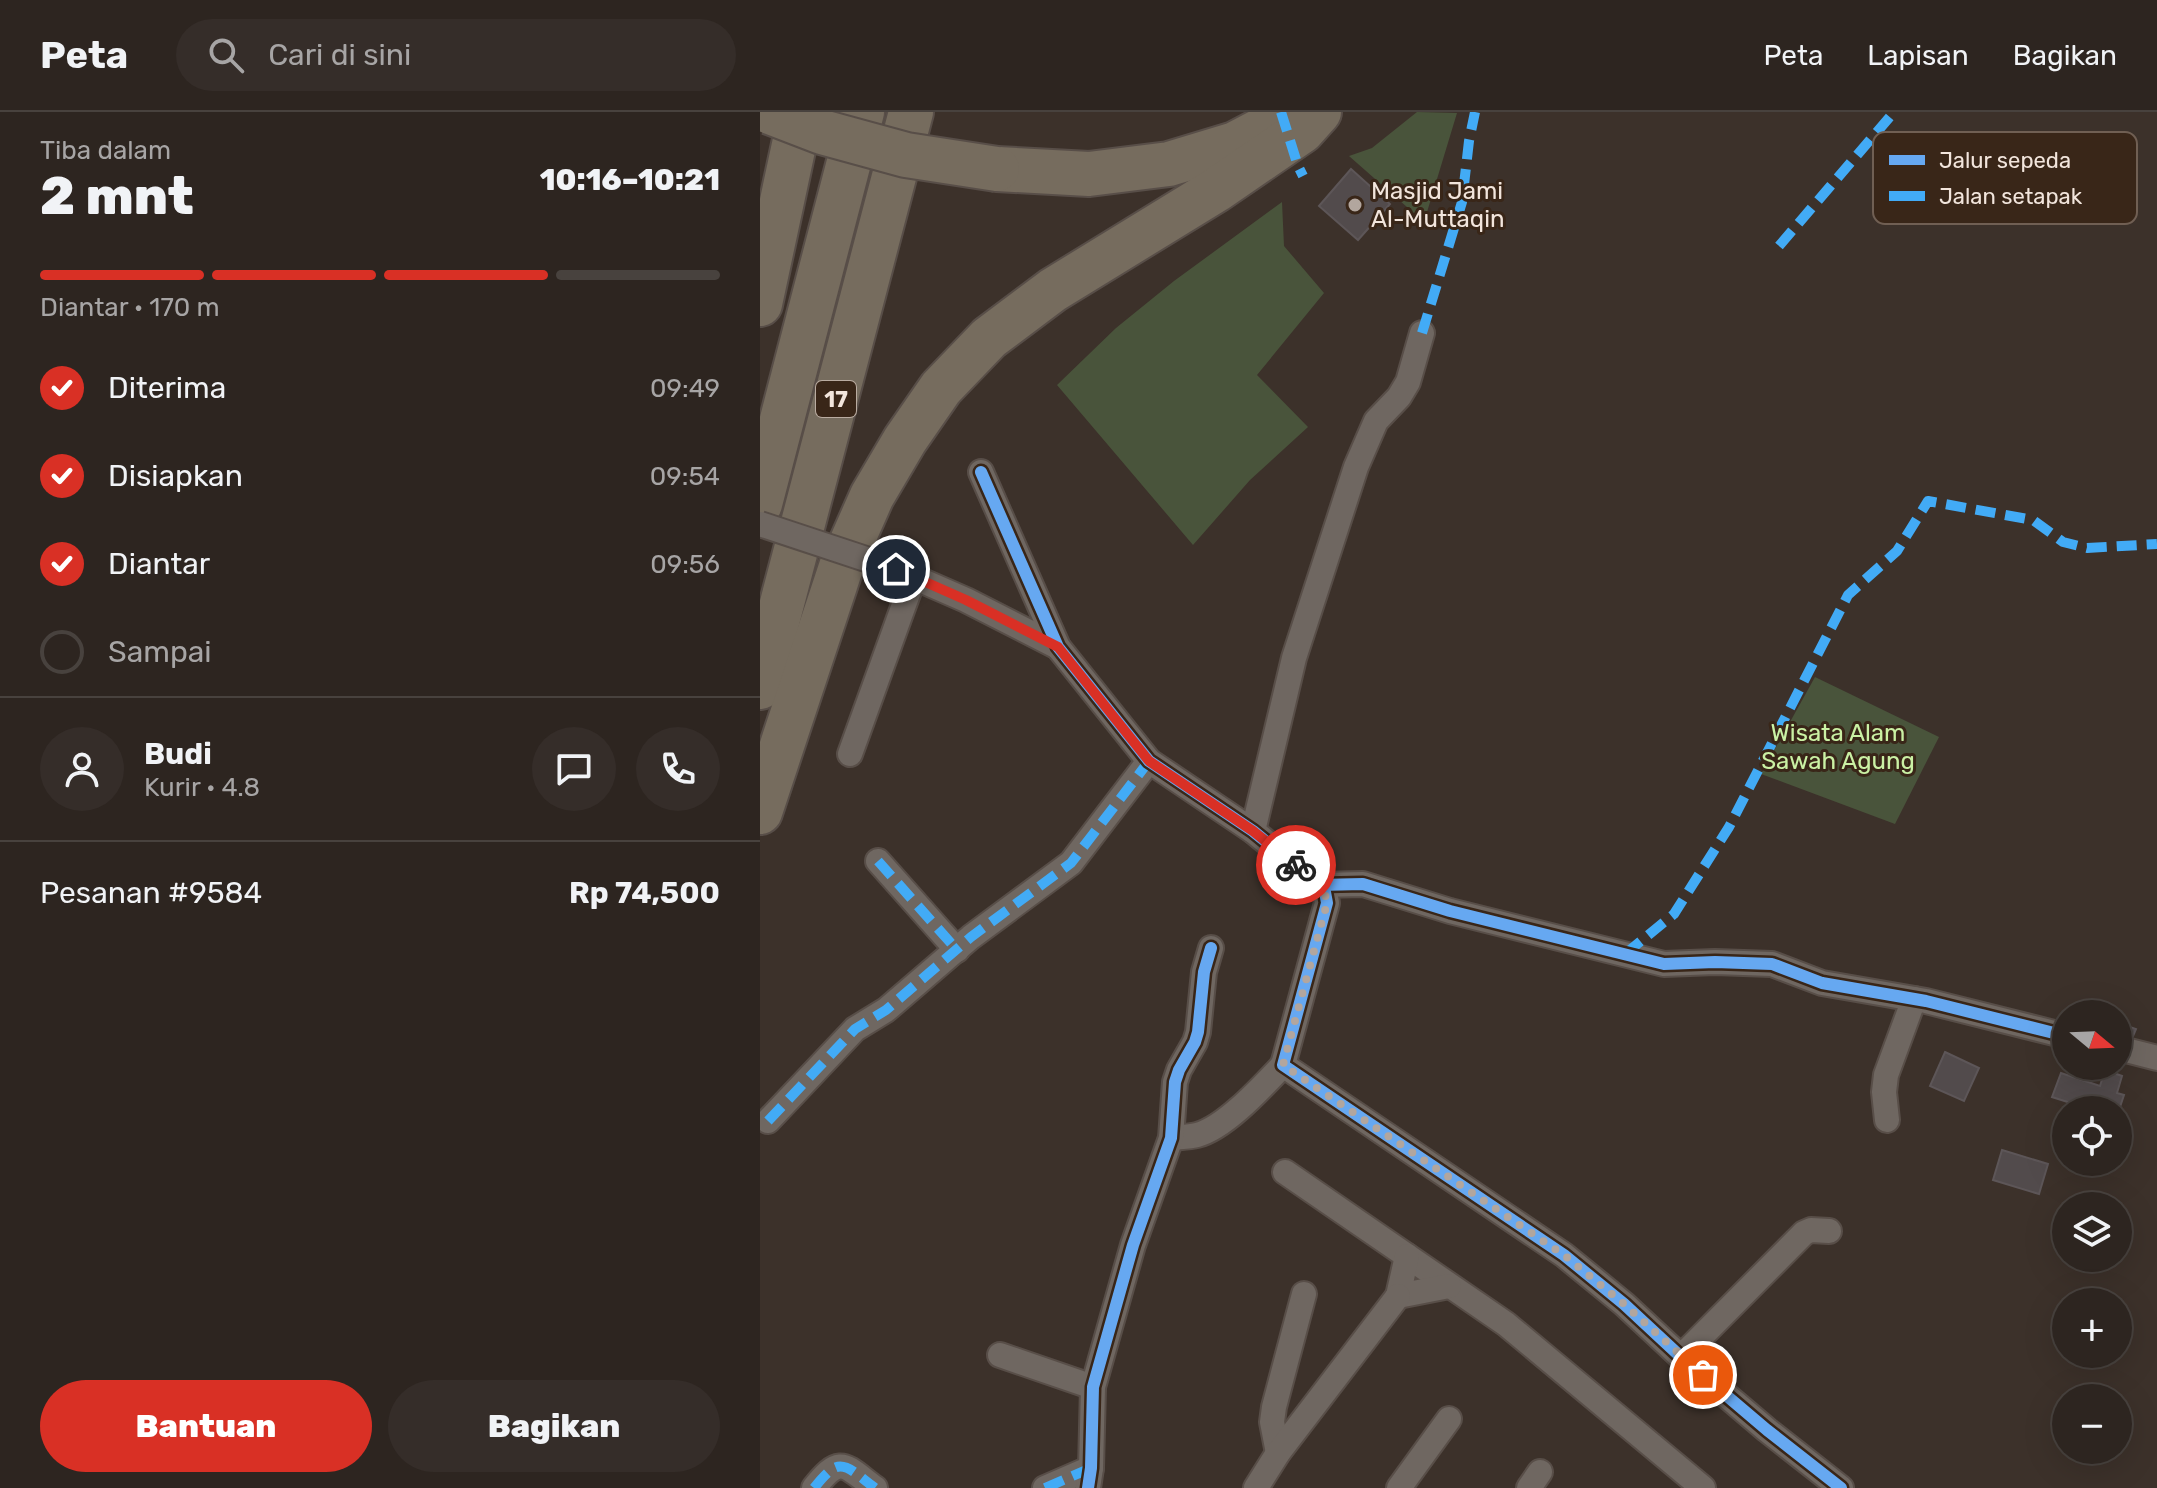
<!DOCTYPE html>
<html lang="id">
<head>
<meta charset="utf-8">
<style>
  :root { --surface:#2d2520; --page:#352d29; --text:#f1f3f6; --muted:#a7a5a5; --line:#48423e; --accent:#d93025 }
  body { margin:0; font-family:Rubik,sans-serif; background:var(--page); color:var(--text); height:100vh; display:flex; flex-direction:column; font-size:30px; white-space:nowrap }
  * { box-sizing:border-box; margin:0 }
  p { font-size:26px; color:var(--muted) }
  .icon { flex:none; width:44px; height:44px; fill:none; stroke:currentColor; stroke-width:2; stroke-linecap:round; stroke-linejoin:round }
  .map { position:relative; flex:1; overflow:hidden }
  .side { display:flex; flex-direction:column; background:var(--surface); width:760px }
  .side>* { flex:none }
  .needle { width:52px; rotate:109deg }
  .tools { position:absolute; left:1292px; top:888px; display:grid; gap:16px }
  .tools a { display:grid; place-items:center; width:80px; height:80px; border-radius:50%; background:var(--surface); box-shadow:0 8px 32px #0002,0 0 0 2px var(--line); font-size:40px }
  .pin { position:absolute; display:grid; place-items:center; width:68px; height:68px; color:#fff; margin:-34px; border:4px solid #fff; border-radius:50%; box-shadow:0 2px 8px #0007 }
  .courier { position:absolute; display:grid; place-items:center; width:80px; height:80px; margin:-40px; border:6px solid #d93025; border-radius:50%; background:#fff; color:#222; box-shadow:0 2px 10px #0007 }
  .summary em { font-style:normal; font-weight:800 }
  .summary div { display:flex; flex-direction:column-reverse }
  .summary { display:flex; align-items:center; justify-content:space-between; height:136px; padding:0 40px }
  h1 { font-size:52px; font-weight:800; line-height:60px }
  .bar { display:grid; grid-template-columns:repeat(4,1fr); gap:12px 8px; align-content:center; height:96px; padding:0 40px }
  .bar i { height:10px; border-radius:6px; background:var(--line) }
  .bar .selected { background:var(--accent) }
  .bar p { grid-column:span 4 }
  .line { display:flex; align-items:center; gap:20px; padding:0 40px; border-top:2px solid var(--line) }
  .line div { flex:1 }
  .round { display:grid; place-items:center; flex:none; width:84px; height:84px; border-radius:42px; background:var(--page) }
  ol { padding:0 40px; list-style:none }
  li { display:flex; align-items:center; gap:24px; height:88px }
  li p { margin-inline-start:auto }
  li .icon { padding:8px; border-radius:50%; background:var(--accent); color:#fff; stroke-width:4 }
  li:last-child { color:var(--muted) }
  li i { width:44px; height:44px; border:4px solid var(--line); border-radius:50% }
  .cta { display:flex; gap:16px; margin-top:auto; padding:16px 40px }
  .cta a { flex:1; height:92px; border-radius:48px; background:var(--accent); color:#fff; font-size:32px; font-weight:800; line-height:92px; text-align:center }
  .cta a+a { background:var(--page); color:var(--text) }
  header { display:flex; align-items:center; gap:48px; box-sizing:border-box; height:112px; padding:0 40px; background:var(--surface); border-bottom:2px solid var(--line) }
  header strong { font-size:38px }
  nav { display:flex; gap:44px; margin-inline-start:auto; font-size:28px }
  .search { width:560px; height:72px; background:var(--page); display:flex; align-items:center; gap:20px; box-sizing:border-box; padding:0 28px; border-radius:44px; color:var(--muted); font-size:30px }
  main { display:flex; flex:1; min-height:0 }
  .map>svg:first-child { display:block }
  .green { fill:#49543b }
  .building { fill:#524b4c; stroke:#5d5658; stroke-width:2 }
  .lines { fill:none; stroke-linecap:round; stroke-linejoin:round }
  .street-casing { stroke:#584e48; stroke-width:28 }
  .highway-casing { stroke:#584e48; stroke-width:48 }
  .street { stroke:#6f6761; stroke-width:24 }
  .highway { stroke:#766c5e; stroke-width:44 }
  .street-bridge-casing { stroke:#584e48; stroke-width:28; stroke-linecap:butt }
  .highway-bridge-casing { stroke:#584e48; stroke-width:48; stroke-linecap:butt }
  .street-bridge { stroke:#6f6761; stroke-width:24 }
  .highway-bridge { stroke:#766c5e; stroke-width:44 }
  .quiet { stroke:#42abf6; stroke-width:10; stroke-dasharray:20 10; stroke-linecap:butt }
  .cycleway-casing { stroke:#392618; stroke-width:17 }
  .cycleway { stroke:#66a8f1; stroke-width:12 }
  .done { stroke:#b2a69e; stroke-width:8; stroke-dasharray:0 14.4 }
  .route { stroke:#d93025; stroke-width:10 }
  .poi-dot { fill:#b2a69e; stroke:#392618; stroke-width:3 }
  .labels { text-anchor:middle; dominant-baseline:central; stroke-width:6; stroke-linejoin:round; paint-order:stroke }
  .shield { fill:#392618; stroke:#baaca1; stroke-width:2 }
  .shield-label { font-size:22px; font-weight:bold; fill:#f2e5dc }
  .poi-label { font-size:24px; fill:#f2e5dc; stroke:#392618; text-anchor:start }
  .park-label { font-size:24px; fill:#caf1a4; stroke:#392618 }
  .key { fill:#392618; stroke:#705f53; stroke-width:2 }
  .key-label { font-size:22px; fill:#f2e5dc }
</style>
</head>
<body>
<header>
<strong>Peta</strong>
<div class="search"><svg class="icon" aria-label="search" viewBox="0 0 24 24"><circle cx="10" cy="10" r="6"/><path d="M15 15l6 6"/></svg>Cari di sini</div>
<nav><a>Peta</a><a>Lapisan</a><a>Bagikan</a></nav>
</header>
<main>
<section class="side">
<div class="summary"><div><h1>2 mnt</h1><p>Tiba dalam</p></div><em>10:16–10:21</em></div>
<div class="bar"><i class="selected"></i><i class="selected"></i><i class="selected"></i><i></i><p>Diantar · 170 m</p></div>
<ol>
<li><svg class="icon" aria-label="check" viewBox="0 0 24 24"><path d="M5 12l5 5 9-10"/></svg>Diterima<p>09:49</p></li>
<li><svg class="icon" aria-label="check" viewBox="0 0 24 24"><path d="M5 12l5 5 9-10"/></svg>Disiapkan<p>09:54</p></li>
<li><svg class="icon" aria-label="check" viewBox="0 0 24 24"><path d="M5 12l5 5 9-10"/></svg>Diantar<p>09:56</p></li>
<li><i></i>Sampai</li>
</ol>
<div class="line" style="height:144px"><a class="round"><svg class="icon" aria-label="person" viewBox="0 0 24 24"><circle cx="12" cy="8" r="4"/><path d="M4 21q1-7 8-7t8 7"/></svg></a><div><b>Budi</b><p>Kurir · 4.8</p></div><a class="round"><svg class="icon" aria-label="chat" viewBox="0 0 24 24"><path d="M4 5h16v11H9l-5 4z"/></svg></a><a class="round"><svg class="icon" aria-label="phone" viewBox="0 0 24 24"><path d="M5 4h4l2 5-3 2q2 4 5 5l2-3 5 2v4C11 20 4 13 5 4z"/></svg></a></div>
<div class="line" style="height:104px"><div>Pesanan #9584</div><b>Rp 74,500</b></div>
<div class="cta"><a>Bantuan</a><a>Bagikan</a></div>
</section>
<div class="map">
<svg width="1397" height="1376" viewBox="0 0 1397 1376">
  <rect width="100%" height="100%" fill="#3c312a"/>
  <!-- green -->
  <g class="green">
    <polygon points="657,0 697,1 664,110 589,44 612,36"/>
    <polygon points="522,90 524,134 564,181 497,263 548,315 490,368 433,433 297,273 356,216 414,169"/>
    <polygon points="1055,565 1179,625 1135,712 1001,662"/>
  </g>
  <!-- building -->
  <g class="building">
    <polygon points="591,57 630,92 598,128 559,94"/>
    <polygon points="1358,911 1376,917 1373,924 1358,921"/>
    <polygon points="1185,940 1219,956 1204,989 1170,974"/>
    <polygon points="1345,958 1362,964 1357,981 1364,983 1359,998 1333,998 1292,985 1301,961 1340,974"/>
    <polygon points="1242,1038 1288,1052 1279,1082 1233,1068"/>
  </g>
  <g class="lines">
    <defs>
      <g id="street">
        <polyline points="221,360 298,535 389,649 493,719 559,773 565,780 567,791 523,953 804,1143 864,1192 921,1245 1007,1318 1081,1376"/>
        <polyline points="142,460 206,488 298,535"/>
        <polyline points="90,642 154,465"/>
        <polyline points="493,719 534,546 596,355 616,309 639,285 648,270 662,221"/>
        <polyline points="118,749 197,838"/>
        <polyline points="559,773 603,772 690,799 904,852 955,850 1012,852 1062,871 1166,889 1306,924"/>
        <polyline points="1358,936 1397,946"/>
        <polyline points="1127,1008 1124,980 1126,963 1154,887"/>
        <polyline points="8,1009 95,917 126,898 211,825 311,751 389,649"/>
        <path d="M 411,1026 C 420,1025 429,1025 437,1023 C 465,1016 503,974 523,953"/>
        <polyline points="525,1060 746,1212 943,1376"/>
        <polyline points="647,1144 638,1184 689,1174"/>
        <polyline points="240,1243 333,1275"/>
        <polyline points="921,1245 1044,1121 1051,1118 1069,1119"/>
        <polyline points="518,1341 512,1310 514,1295 544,1182"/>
        <path d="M 54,1376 C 81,1342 84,1353 115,1376"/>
        <polyline points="285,1376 331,1356"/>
        <polyline points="328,1376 331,1356 333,1275 373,1133 411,1026 415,970 419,958 435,930 438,920 444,860 451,836"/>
        <polyline points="496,1376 518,1341 638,1184"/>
        <polyline points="639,1376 689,1307"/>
        <polyline points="769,1376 780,1360"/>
      </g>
      <g id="highway">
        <polyline points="237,57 329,62 409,52 475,32 517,10"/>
        <polyline points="0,192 41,0"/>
        <polyline points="0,392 102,0"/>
        <polyline points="0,575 151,0"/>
        <polyline points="0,700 82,452 112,384 145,328 181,276 229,226 293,178 456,78 542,19 559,0"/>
      </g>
    </defs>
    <!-- street casing -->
    <use href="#street" class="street-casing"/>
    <!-- highway casing -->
    <use href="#highway" class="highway-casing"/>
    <!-- street -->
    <use href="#street" class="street"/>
    <!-- highway -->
    <use href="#highway" class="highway"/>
    <defs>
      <polyline id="street-bridge" points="0,412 136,457"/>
      <polyline id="highway-bridge" points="10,0 62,20 146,43 237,57"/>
    </defs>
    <!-- street-bridge casing -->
    <use href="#street-bridge" class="street-bridge-casing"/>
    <!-- highway-bridge casing -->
    <use href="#highway-bridge" class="highway-bridge-casing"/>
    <!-- street-bridge -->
    <use href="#street-bridge" class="street-bridge"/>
    <!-- highway-bridge -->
    <use href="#highway-bridge" class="highway-bridge"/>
    <!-- quiet -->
    <g class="quiet">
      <polyline points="521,0 538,54 543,64"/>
      <polyline points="1019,134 1134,0"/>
      <polyline points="662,221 702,90 709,29 715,0"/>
      <polyline points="118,749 197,838"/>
      <polyline points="865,842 914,802 969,715 1088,483 1137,439 1168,389 1273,408 1303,430 1327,436 1397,432"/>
      <polyline points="8,1009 95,917 126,898 211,825 311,751 389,649"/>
      <path d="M 54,1376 C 81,1342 84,1353 115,1376"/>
      <polyline points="285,1376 331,1356"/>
    </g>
    <defs>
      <g id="cycleway">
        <polyline points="221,360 298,535 389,649 493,719 559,773 565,780 567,791 523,953 804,1143 864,1192 921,1245 1007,1318 1081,1376"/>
        <polyline points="559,773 603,772 690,799 904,852 955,850 1012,852 1062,871 1166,889 1306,924"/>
        <polyline points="328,1376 331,1356 333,1275 373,1133 411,1026 415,970 419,958 435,930 438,920 444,860 451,836"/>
      </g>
    </defs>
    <!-- cycleway casing -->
    <use href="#cycleway" class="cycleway-casing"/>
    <!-- cycleway -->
    <use href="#cycleway" class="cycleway"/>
  </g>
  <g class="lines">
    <!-- done -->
    <path class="done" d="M 536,753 C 549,764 565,773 567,791 L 523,953 L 804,1143 L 864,1192 L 943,1263"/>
    <!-- route -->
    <polyline class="route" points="136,457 206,488 298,535 389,649 493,719 536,753"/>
  </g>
  <!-- markers -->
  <circle class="poi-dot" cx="595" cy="93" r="8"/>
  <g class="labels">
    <!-- shield labels -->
    <rect class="shield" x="56" y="269" width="40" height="36" rx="6"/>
    <g class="shield-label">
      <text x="76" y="287">17</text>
    </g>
    <!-- poi labels -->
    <g class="poi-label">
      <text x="611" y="79">Masjid Jami<tspan x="611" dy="28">Al-Muttaqin</tspan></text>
    </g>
    <!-- park labels -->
    <g class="park-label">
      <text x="1078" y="621">Wisata Alam<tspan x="1078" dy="28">Sawah Agung</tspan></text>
    </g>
  </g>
  <!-- legend -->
  <rect x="1113" y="20" width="264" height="92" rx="12" class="key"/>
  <rect x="1129" y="43" width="36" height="10" fill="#66a8f1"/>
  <rect x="1129" y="79" width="36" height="10" fill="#42abf6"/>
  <g class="key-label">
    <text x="1179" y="56">Jalur sepeda</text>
    <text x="1179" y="92">Jalan setapak</text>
  </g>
</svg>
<div class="tools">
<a><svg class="needle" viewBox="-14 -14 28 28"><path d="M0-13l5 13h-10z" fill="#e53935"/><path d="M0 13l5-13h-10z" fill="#a7a5a5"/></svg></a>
<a><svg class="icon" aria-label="locate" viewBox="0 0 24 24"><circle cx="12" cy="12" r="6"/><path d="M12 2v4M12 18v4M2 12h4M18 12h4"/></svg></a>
<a><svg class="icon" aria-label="layers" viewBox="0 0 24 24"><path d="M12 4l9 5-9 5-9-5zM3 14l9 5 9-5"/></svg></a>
<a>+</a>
<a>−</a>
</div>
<div class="pin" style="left:943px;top:1263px;background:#ea580c"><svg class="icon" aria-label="bag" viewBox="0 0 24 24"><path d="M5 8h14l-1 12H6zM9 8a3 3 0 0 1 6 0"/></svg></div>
<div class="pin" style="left:136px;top:457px;background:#1f2937"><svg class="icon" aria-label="home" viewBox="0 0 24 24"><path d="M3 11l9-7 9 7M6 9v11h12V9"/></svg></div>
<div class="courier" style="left:536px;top:753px"><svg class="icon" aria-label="bike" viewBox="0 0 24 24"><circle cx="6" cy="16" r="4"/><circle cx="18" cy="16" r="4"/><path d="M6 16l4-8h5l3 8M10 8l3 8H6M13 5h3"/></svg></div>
</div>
</main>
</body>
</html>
